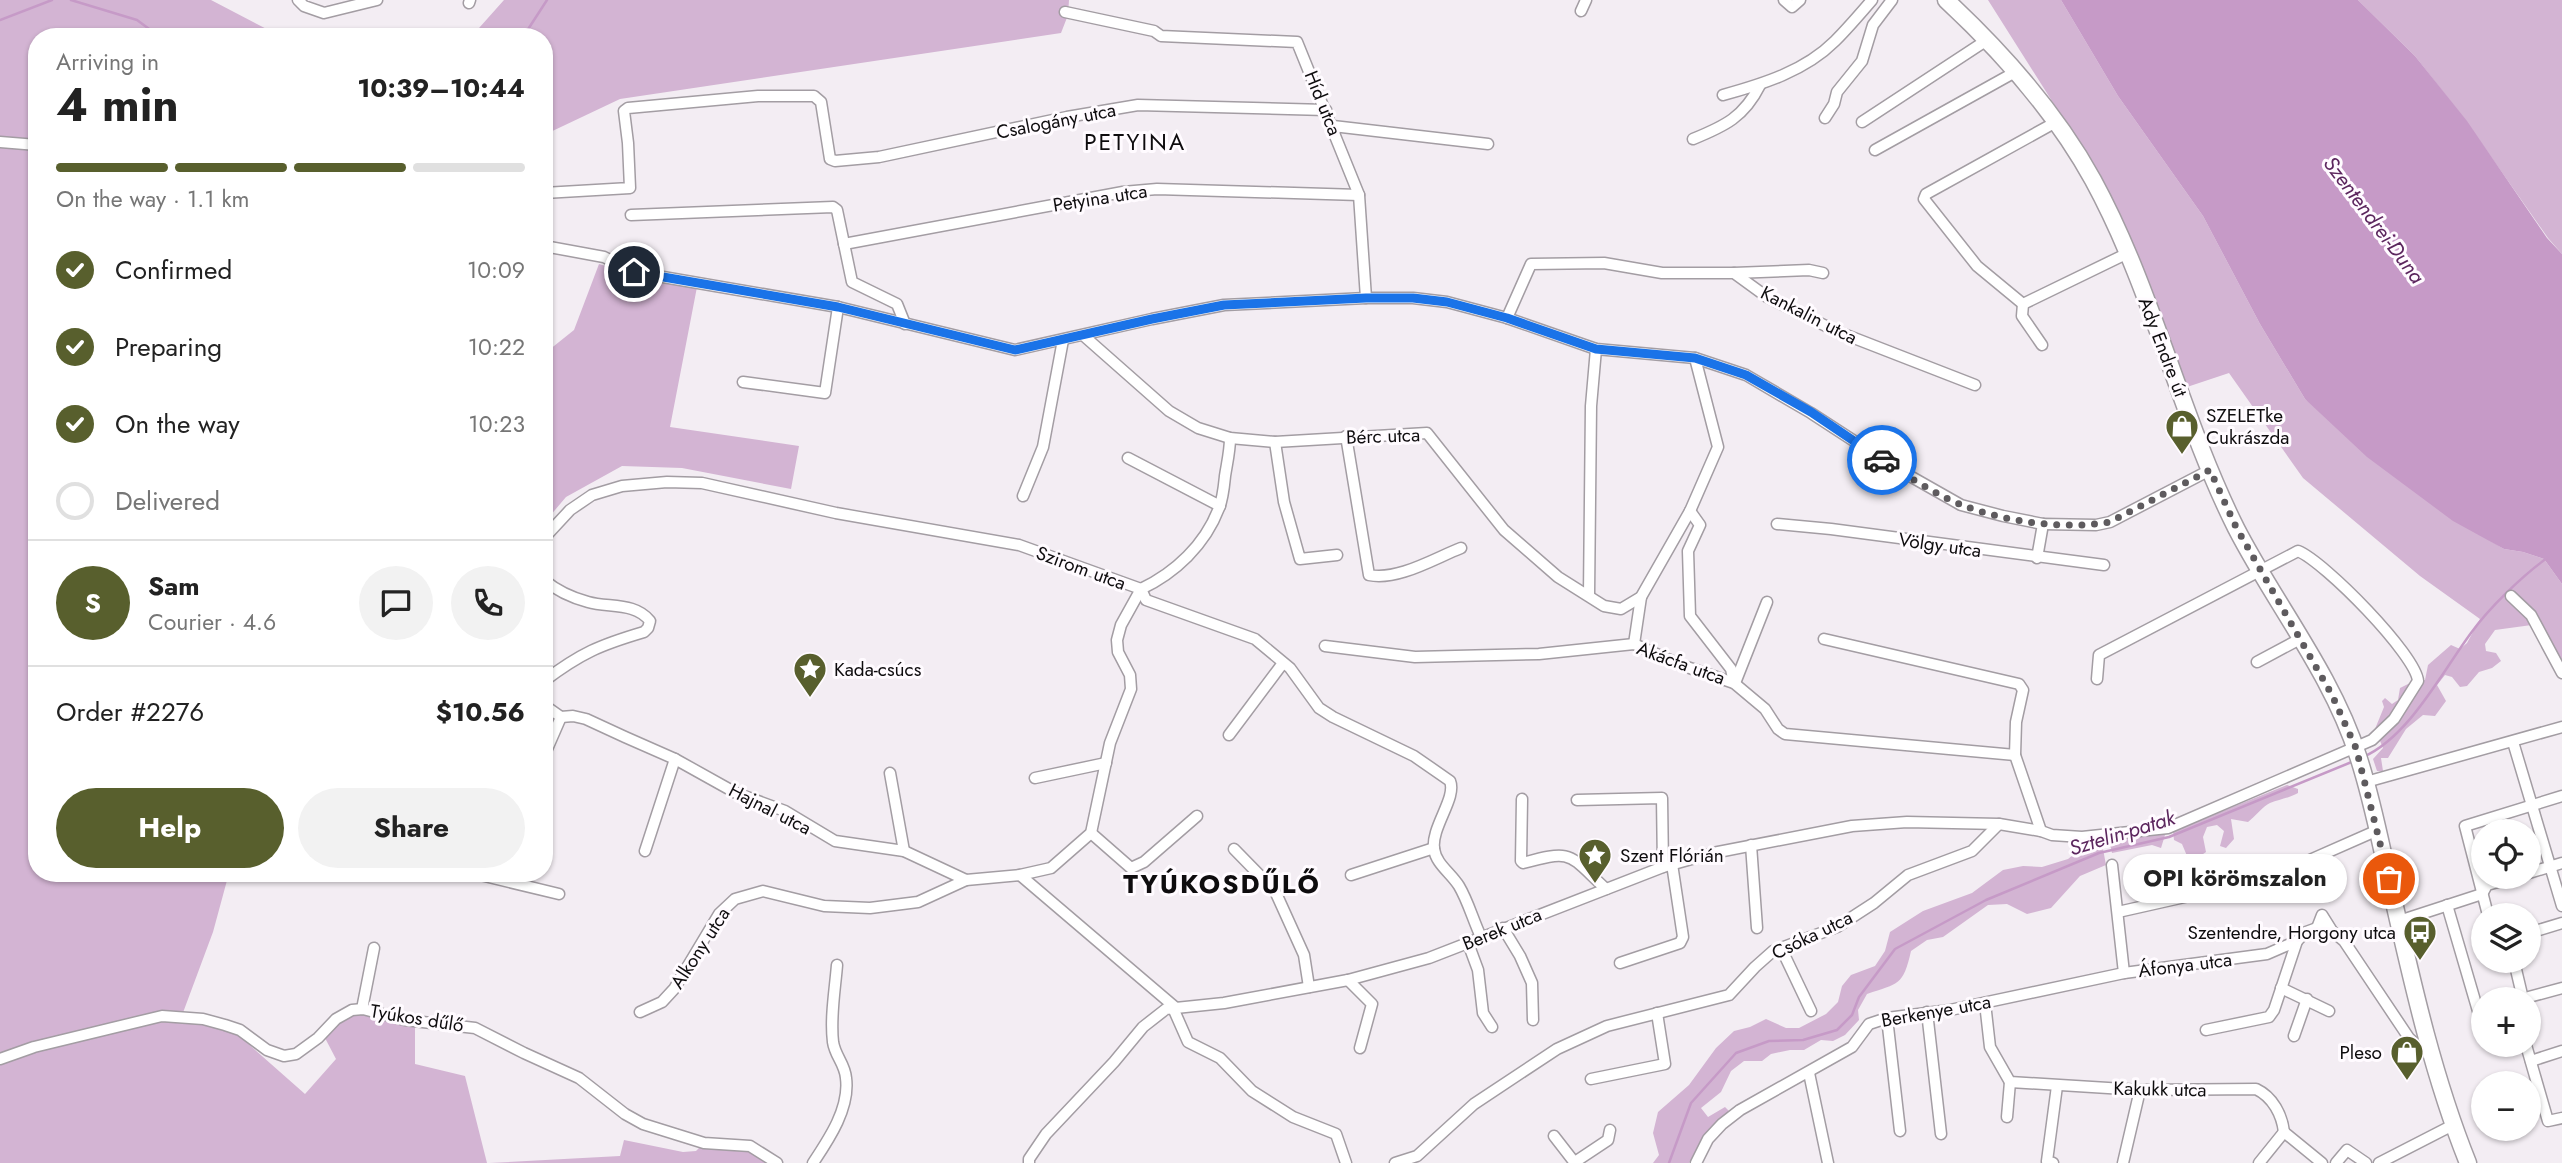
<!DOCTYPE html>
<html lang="en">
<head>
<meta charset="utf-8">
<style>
  :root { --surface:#fff; --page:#f2f2f2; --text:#222; --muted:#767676; --line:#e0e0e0; --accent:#585f2d }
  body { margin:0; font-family:Jost,sans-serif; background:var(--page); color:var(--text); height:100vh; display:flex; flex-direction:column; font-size:26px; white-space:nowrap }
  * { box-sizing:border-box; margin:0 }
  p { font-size:23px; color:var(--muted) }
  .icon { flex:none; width:38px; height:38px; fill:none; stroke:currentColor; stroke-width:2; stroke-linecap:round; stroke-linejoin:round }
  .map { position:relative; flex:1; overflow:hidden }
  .drawer { position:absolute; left:28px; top:28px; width:525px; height:854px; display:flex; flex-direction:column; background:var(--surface); border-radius:28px; box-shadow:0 2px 5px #0004 }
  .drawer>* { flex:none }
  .controls { position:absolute; left:2471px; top:819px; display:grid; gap:14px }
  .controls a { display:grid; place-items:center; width:70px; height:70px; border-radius:50%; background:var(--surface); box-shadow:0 2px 5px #0004; font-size:35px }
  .pin { position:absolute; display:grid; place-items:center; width:60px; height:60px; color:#fff; margin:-30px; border:4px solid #fff; border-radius:50%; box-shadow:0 2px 7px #0007 }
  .courier { position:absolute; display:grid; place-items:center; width:70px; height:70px; margin:-35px; border:5px solid #1a73e8; border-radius:50%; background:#fff; color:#222; box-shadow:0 2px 9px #0007 }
  .bubble { position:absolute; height:49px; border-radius:24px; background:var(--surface); box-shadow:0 2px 5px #0004; font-size:23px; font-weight:700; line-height:49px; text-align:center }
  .headline em { font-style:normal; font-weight:700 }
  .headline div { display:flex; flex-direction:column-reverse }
  .headline { display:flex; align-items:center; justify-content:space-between; height:119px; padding:0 28px }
  h1 { font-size:46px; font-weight:700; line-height:52px }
  .bar { display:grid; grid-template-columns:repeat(4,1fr); gap:10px 7px; align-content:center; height:84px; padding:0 28px }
  .bar i { height:9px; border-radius:5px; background:var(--line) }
  .bar .current { background:var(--accent) }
  .bar p { grid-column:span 4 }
  .line { display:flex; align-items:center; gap:18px; padding:0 28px; border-top:2px solid var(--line) }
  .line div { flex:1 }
  .round { display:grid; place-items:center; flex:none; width:74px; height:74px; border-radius:37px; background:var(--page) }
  ol { padding:0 28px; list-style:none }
  li { display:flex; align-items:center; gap:21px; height:77px }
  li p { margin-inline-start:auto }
  li .icon { padding:7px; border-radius:50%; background:var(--accent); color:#fff; stroke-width:4 }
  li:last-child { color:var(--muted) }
  li i { width:38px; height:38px; border:4px solid var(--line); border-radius:50% }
  .cta { display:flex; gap:14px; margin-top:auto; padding:14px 28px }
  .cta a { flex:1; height:80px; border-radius:42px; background:var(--accent); color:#fff; font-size:28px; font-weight:700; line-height:80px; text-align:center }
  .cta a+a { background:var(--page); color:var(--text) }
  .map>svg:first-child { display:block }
  .green { fill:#d3b4d3 }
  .water { fill:#c69ac7 }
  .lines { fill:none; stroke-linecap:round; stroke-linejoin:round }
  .stream { stroke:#c69ac7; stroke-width:2.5 }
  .minor-casing { stroke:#a39da3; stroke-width:13 }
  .primary-casing { stroke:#a39da3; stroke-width:19 }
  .minor { stroke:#fff; stroke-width:10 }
  .primary { stroke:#fff; stroke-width:16 }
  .done { stroke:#5e5b5e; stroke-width:7; stroke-dasharray:0 12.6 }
  .route { stroke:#1a73e8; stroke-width:9 }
  .labels { text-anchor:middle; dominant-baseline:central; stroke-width:6; stroke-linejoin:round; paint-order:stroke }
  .street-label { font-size:19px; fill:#0e0c0e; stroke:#fffbff }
  .poi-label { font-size:19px; fill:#0e0c0e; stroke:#fffbff; text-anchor:start }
  .water-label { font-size:21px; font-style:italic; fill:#5c265e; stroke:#fffbff }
  .quarter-label { font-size:23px; letter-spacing:2px; fill:#0e0c0e; stroke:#fffbff }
  .district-label { font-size:26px; font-weight:bold; letter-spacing:2px; fill:#0e0c0e; stroke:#fffbff }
</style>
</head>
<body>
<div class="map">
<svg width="2562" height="1163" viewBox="0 0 2562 1163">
  <rect width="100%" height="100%" fill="#f3edf3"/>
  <!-- green -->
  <g class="green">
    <polygon points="0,0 211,0 282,37 37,37 37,873 229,873 213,932 181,1018 236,1033 305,1094 336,1059 325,1038 342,1020 355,1011 415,1027 415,1064 465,1076 487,1163 0,1163"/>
    <polygon points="504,0 1069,0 1068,15 1061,33 620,99 544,135 544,37 471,37"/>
    <polygon points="1988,0 2061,0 2118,96 2203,216 2260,324 2305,399 2489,540 2504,549 2523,552 2544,559 2562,584 2562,670 2539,624 2495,630 2485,644 2486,651 2496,653 2501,661 2492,668 2479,672 2467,686 2460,687 2452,677 2445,675 2437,685 2446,701 2435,716 2423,715 2406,729 2388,758 2381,758 2383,771 2377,771 2373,759 2383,748 2375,729 2384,707 2382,701 2385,698 2392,704 2398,700 2400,688 2410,683 2425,680 2428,665 2451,645 2460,649 2467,643 2480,619 2420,576 2303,478 2229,373 2187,387 2124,226 2064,120"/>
    <polygon points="2358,0 2562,0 2562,254 2548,238 2466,121 2415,56"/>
    <polygon points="599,264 643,277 697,287 670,427 799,446 791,489 682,468 622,466 566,497 544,523 544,354 574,330"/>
    <path d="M 2287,785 L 2298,789 L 2298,793 C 2289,798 2280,799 2270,803 C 2263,806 2255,817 2248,822 L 2231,819 L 2234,839 L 2226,848 L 2220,846 L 2224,831 L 2217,825 L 2207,827 L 2203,837 L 2206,852 L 2190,863 L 2182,844 L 2174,840 L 2173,831 Z"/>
    <polygon points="2159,832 2165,835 2161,848 2152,845 2112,853 2110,844 2112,839"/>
    <path d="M 2083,847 L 2093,850 L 2103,849 L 2106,865 L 2080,876 L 2051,908 L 2027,914 L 2007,904 L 1988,905 L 1943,937 L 1927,940 L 1911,951 C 1903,986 1899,983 1867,994 L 1858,1010 L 1859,1020 L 1845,1035 L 1833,1041 L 1821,1040 L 1804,1050 L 1790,1050 L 1771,1054 L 1762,1061 L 1744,1061 L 1731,1071 L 1721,1092 L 1701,1108 L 1708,1117 L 1725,1107 L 1729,1111 L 1709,1130 L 1689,1163 L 1653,1163 L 1659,1155 L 1653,1133 L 1658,1112 L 1689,1085 L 1716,1048 L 1734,1031 L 1750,1027 L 1766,1019 L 1786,1028 L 1799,1028 L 1826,1014 L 1838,1002 L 1842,986 L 1851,975 L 1875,966 L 1885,951 L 1890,932 L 1923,911 L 1972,893 L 2003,870 L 2023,866 L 2042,867 L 2068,859 Z"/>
    <polygon points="624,1140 683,1152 696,1151 704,1143 739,1144 777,1163 489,1163 620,1156"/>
  </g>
  <!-- water -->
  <polygon class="water" points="2061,0 2358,0 2415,56 2467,121 2547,238 2562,254 2562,584 2544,559 2523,552 2504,549 2453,521 2367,457 2305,399 2260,324 2203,216 2118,96"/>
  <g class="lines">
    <!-- stream -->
    <g class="stream">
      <polyline points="71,0 137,20 160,37"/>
      <polyline points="0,20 52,0"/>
      <polyline points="523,37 547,0"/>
      <path d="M 2363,757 C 2409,737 2442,672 2471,633 C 2489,608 2522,576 2547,558"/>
      <polyline points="1669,1163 1691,1103 1736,1053 1769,1041 1803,1040 1837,1030 1852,1015 1859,997 1895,949 1986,900 2099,853 2169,837 2354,761"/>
    </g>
    <defs>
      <g id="minor">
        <polyline points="298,0 304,6 324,13 377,0"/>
        <polyline points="1784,0 1792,7 1800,0"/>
        <polyline points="469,3 470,0"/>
        <polyline points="1581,11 1586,0"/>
        <polyline points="1065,12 1154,31 1161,36 1297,42 1359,195 1366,298"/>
        <path d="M 1723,95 C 1763,84 1805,71 1835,41 C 1848,28 1860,14 1872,0"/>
        <polyline points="1825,118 1834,104 1837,92 1862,61 1873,25 1892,0"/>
        <polyline points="1862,122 1987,40"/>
        <polyline points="1333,126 1488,144"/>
        <path d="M 1693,139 C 1725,126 1744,117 1760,85"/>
        <polyline points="0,142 37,145"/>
        <polyline points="1875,150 2017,71"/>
        <polyline points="544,193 630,188 628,143 624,111 628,108 758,96 814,96 821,102 830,159 835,161 879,157 1067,117 1138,105 1326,110"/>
        <polyline points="631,215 833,207 837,210 852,282 897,304 905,324"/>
        <polyline points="844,244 1123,192 1157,189 1359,195"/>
        <polyline points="544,246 604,257 634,272 838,307 1015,350 1152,319 1224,305 1366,298 1413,298 1447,302 1507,318 1596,349 1695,358 1746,375 1811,413 1894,467 1961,505 2003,516 2043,524 2096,525 2110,522 2210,470"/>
        <polyline points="1734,273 1809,270 1823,273"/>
        <polyline points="2023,304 1977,266 1924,199 1926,194 2056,122"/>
        <polyline points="2023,304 2126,254"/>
        <polyline points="2023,304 2022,316 2042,345"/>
        <polyline points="1507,318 1531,264 1604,263 1662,273 1734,273 1767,297 1836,331 1975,385"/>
        <polyline points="1084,336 1169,411 1198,428 1230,438 1275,442 1427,433 1504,530 1558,577 1604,606 1621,609 1641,597 1690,511 1718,447 1695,358"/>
        <polyline points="743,382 825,393 838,307"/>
        <path d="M 1346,436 L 1369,575 C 1398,581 1435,558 1461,548"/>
        <polyline points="1275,442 1284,502 1300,559 1337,555"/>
        <polyline points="1128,458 1220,506"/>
        <polyline points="1023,496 1043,447 1063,340"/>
        <polyline points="1690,511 1700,525 1688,551 1690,616 1731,669 1734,683"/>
        <polyline points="1777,524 1831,529 2104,565"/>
        <path d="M 544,538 L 570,510 L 592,495 L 622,486 L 667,482 L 702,483 L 836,513 L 1019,545 L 1141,589 L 1146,600 L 1255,639 L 1290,668 L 1319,708 L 1333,717 L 1414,756 L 1450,781 C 1457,798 1431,827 1434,849 C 1436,864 1451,873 1459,886 C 1468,901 1473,920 1481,937"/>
        <polyline points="2037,558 2043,524"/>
        <path d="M 544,580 C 556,590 573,598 588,602 C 609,608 635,602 650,621 L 648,628 L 644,632 C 600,645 581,653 544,681"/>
        <path d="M 1141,589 C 1175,573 1205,545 1219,508 C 1223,498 1224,486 1225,476 C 1227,463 1230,451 1230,438"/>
        <polyline points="1589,595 1591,406 1596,349"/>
        <polyline points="2511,596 2531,615 2562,673"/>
        <polyline points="1824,639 2019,684 2023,690 2016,722 2015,755 2041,831"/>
        <polyline points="1634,644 1641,597"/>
        <polyline points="1325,646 1415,657 1539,654 1634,644 1681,665 1734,683 1765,709 1778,729 1785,734 2015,755"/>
        <polyline points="2257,662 2300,639"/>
        <polyline points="1735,683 1767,602"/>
        <polyline points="544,705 561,717"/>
        <polyline points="561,717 573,716 586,719 625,737 675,759 736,793 785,811 835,841 904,851 966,880 1020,875 1051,868 1091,833 1110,743 1131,689 1130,675 1118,652 1117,640 1121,625 1141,589"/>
        <polyline points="1229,735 1283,663"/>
        <polyline points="2513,742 2562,906"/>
        <polyline points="544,756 561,717"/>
        <polyline points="890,773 904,851"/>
        <polyline points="1035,778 1106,763"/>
        <polyline points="2366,782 2562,727"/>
        <path d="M 1522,799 L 1521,861 L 1523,863 C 1574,849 1568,854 1606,889"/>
        <polyline points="1577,800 1662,798 1663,867"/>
        <polyline points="1091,833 1131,868 1144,862 1197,816"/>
        <polyline points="1751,845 1757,928"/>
        <polyline points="1234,849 1275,891 1304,955 1309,987"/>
        <polyline points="645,851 675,759"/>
        <polyline points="472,873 559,894"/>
        <polyline points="2529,873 2562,863"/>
        <polyline points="1020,875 1176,1008"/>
        <polyline points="1351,875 1434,848"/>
        <polyline points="2447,905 2483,1028"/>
        <polyline points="2118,912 2269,878 2378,830"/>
        <polyline points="2488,915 2465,826 2562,796"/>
        <polyline points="2399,921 2482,894 2487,885 2516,877"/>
        <polyline points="1503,928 1520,956 1532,983 1533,1020"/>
        <polyline points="2317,928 2322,915 2332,931"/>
        <polyline points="2529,933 2562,923"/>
        <polyline points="1468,943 1478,970 1483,1013 1492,1027"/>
        <polyline points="1781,948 1811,1011"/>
        <polyline points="2514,961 2523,999"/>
        <polyline points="1620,963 1680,943 1683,937 1672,864"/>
        <polyline points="2124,973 2267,954 2297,941 2306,932 2317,928 2332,931 2344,941 2409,1038 2422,1050 2430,1052"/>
        <polyline points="1348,980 1372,1004 1360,1048"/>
        <polyline points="2281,988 2329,1011"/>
        <polyline points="2525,998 2562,988"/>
        <path d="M 1985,1003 L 1990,1047 L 2010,1082 L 2140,1090 L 2256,1089 C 2273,1097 2282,1115 2284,1132"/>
        <polyline points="1173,1008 1188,1042 1220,1058 1252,1091 1293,1117 1336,1134 1346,1163"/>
        <polyline points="362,1009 374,948"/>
        <polyline points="640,1012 662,1002 674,989 719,914 735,899 763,891 824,906 870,908 918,902 966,880"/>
        <polyline points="1927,1012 1941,1134"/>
        <polyline points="1887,1018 1900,1131"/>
        <polyline points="2206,1030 2269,1017 2274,1010 2297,941"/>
        <polyline points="2294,1036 2307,999"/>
        <polyline points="2526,1045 2548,1121 2562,1118"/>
        <polyline points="0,1059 34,1047 162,1016 203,1019 225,1025 240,1030 267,1050 284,1056 296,1054 318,1038 336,1019 352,1010 363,1009 405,1020 475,1028 524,1053 579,1078 625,1114 643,1124 704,1143 750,1146 777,1163"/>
        <polyline points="2531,1061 2562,1051"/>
        <polyline points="1809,1073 1828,1163"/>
        <polyline points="1591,1079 1665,1064 1657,1013"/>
        <polyline points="2007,1117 2010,1082"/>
        <polyline points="2284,1132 2322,1163"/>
        <polyline points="1554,1136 1575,1163"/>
        <polyline points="1575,1162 1608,1140 1610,1130"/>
        <path d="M 813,1163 C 829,1139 850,1108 846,1078 C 845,1064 835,1056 833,1042 C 830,1017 835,990 837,965"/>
        <path d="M 1029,1163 L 1029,1159 L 1046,1134 L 1114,1062 L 1143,1027 L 1166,1009 L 1224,1003 L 1348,980 L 1429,958 L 1663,867 L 1713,853 L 1852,826 L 1907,822 L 1999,824 L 2041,831 L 2052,835 L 2082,837 L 2168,828 L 2372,740 L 2394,719 L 2418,681 C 2416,655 2325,562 2298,551 L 2099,655 L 2097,679"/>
        <polyline points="1395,1163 1417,1156 1474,1104 1557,1049 1607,1026 1729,995 1755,967 1773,951 1837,927 1874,903 1908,875 1972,851 1999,824"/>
        <polyline points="1696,1163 1708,1139 1722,1124 1740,1110 1852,1047 1869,1024 1887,1018 1950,1010 2124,973 2112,865"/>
        <polyline points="2053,1163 2047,1161 2057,1086"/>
        <polyline points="2123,1163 2140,1090"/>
        <polyline points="2259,1163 2284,1132"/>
        <polyline points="2336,1163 2347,1150 2366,1163"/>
        <polyline points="2379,1163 2453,1125"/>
      </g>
      <path id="primary" d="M 1946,0 C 2003,53 2055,111 2093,180 C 2153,290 2180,416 2236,528 C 2275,604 2332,674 2358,756 C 2371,795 2379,836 2388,876 C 2410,972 2431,1071 2468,1163"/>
    </defs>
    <!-- minor casing -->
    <use href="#minor" class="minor-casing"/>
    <!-- primary casing -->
    <use href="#primary" class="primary-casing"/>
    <!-- minor -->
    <use href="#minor" class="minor"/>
    <!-- primary -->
    <use href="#primary" class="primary"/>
  </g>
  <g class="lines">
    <!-- done -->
    <path class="done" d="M 1882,460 C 1904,474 1938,496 1962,505 C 2006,522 2063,530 2110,522 L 2210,470 L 2236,527 L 2332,695 L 2356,748 L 2389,879"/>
    <!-- route -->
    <polyline class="route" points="634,272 838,307 1015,350 1152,319 1224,305 1366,298 1413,298 1447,302 1507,318 1596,349 1695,358 1746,375 1811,412 1882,460"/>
  </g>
  <!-- icons -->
  <defs>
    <symbol id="shop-pin" viewBox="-11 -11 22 30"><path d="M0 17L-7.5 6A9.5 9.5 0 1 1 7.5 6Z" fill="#585f2d" stroke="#fffbff"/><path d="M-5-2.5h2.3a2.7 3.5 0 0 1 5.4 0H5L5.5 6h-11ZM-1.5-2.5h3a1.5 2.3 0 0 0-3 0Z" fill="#fff"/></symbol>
    <symbol id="sight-pin" viewBox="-11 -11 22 30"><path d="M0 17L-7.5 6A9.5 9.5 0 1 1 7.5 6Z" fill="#585f2d" stroke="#fffbff"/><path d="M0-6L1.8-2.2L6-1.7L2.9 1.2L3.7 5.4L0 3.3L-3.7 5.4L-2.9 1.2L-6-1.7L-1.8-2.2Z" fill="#fff"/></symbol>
    <symbol id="bus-pin" viewBox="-11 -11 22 30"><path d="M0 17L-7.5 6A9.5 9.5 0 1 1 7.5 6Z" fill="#585f2d" stroke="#fffbff"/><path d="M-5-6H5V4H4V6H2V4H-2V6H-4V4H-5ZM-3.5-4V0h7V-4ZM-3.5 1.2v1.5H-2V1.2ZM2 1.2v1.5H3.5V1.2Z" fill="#fff"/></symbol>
  </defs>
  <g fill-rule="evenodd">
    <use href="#shop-pin" x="2163" y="407" width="38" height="52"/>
    <use href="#sight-pin" x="791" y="650" width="38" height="52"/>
    <use href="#sight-pin" x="1576" y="836" width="38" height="52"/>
    <use href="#bus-pin" x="2401" y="913" width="38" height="52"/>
    <use href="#shop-pin" x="2388" y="1033" width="38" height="52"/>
  </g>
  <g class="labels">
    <!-- street labels -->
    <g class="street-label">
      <text transform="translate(1323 103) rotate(68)">Híd utca</text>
      <text transform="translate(1056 121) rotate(-11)">Csalogány utca</text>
      <text transform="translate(1100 198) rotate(-9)">Petyina utca</text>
      <text transform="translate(1809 315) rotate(27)">Kankalin utca</text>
      <text transform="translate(2163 347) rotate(69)">Ady Endre út</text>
      <text transform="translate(1383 436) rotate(-2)">Bérc utca</text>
      <text transform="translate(1940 545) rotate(8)">Völgy utca</text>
      <text transform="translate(1081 568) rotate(20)">Szirom utca</text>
      <text transform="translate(1681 663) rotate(20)">Akácfa utca</text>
      <text transform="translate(770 809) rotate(27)">Hajnal utca</text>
      <text transform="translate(1502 929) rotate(-22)">Berek utca</text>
      <text transform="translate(1812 935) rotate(-26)">Csóka utca</text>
      <text transform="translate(700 948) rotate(-57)">Alkony utca</text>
      <text transform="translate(2185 965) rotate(-7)">Áfonya utca</text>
      <text transform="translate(1936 1011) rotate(-10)">Berkenye utca</text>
      <text transform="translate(417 1018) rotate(9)">Tyúkos dűlő</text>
      <text transform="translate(2160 1089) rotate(1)">Kakukk utca</text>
    </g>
    <!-- poi labels -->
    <g class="poi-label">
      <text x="2206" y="415">SZELETke<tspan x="2206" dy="22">Cukrászda</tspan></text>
      <text x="834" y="669">Kada-csúcs</text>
      <text x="1620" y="855">Szent Flórián</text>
      <text x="2396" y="932" text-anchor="end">Szentendre, Horgony utca</text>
      <text x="2382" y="1052" text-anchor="end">Pleso</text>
    </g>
    <!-- water labels -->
    <g class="water-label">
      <text transform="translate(2374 220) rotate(53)">Szentendrei-Duna</text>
      <text transform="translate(2122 833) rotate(-17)">Sztelin-patak</text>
    </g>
    <!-- quarter labels -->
    <g class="quarter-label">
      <text x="1135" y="142">PETYINA</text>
    </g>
    <!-- district labels -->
    <g class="district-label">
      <text x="1222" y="884">TYÚKOSDŰLŐ</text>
    </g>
  </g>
</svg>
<div class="controls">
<a><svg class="icon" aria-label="locate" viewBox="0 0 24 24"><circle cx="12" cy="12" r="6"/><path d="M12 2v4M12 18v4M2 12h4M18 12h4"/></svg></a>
<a><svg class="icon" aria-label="layers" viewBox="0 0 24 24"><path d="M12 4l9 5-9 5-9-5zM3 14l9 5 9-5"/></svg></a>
<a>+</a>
<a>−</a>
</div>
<div class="pin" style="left:2389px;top:879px;background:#ea580c"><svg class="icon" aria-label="bag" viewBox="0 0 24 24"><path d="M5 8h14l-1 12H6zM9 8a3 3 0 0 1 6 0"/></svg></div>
<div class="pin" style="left:634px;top:272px;background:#1f2937"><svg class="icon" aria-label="home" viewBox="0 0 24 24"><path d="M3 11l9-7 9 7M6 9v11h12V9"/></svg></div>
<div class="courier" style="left:1882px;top:460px"><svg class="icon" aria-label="car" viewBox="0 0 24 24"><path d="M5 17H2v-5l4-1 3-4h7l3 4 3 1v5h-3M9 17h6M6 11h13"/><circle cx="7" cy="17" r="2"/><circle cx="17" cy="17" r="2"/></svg></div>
<div class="bubble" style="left:2123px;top:854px;width:224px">OPI körömszalon</div>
<section class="drawer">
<div class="headline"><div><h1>4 min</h1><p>Arriving in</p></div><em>10:39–10:44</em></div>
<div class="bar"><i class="current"></i><i class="current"></i><i class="current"></i><i></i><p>On the way · 1.1 km</p></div>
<ol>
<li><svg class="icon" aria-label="check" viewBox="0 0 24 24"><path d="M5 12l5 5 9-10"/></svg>Confirmed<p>10:09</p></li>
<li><svg class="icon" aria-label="check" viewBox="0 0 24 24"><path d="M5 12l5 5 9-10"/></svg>Preparing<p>10:22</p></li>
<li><svg class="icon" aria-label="check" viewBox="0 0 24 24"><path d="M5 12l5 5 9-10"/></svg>On the way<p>10:23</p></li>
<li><i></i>Delivered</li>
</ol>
<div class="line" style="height:126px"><b class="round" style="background:var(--accent);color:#fff">S</b><div><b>Sam</b><p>Courier · 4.6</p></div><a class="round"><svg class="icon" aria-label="chat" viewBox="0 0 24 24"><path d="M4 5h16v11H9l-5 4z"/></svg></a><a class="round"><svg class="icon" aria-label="phone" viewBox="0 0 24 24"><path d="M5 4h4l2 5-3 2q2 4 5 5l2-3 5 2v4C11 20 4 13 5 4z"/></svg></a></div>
<div class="line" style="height:91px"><div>Order #2276</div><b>$10.56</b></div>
<div class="cta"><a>Help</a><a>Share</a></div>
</section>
</div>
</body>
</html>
